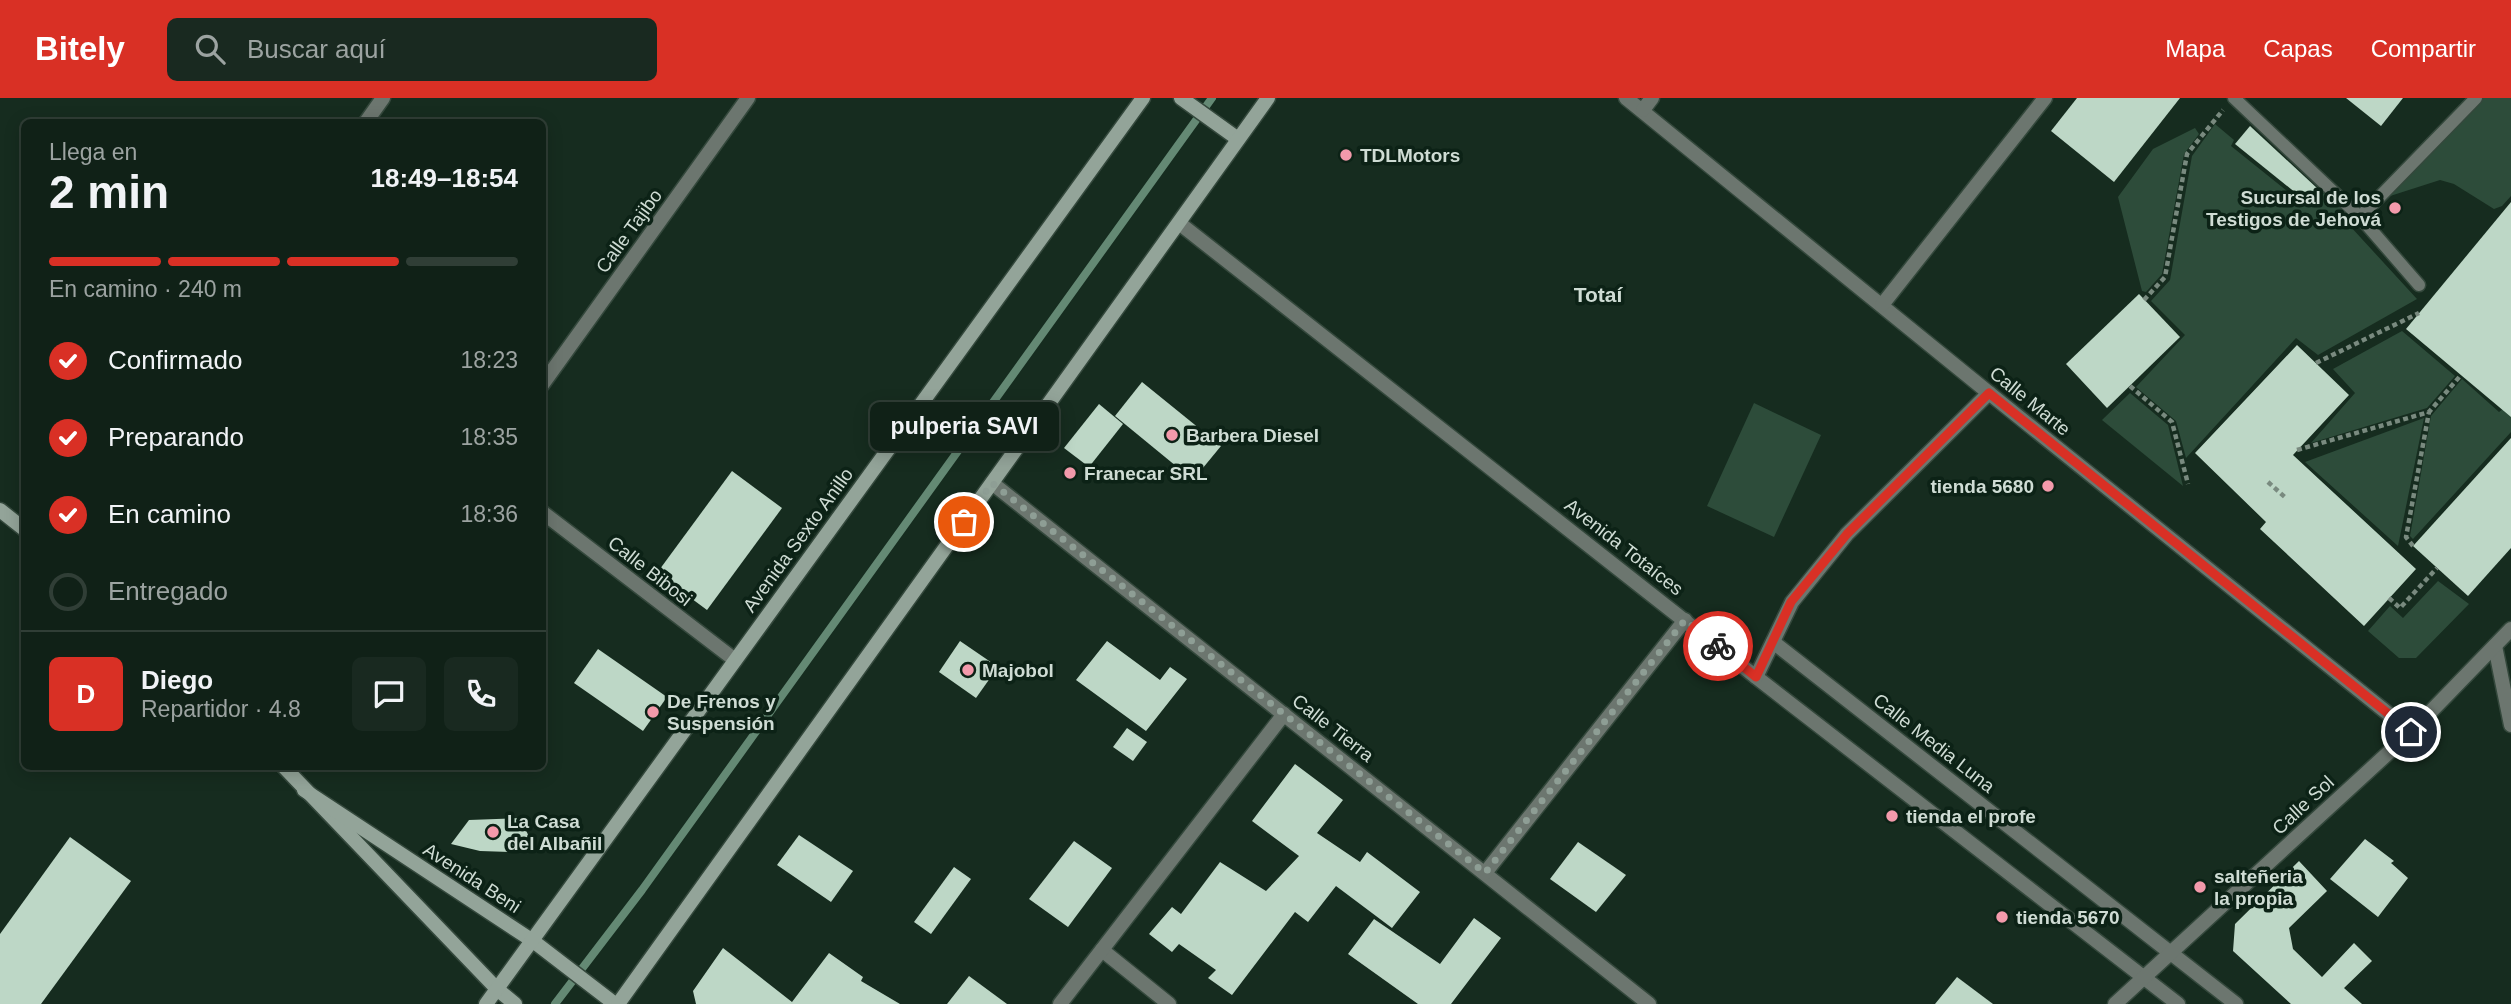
<!DOCTYPE html>
<html lang="es">
<head>
<meta charset="utf-8">
<style>
  :root { --surface:#102117; --page:#192920; --text:#f1f3f6; --muted:#9ca3a1; --line:#303e36; --accent:#d93025 }
  body { margin:0; font-family:Helvetica,sans-serif; background:var(--page); color:var(--text); height:100vh; display:flex; flex-direction:column; font-size:26px; white-space:nowrap }
  * { box-sizing:border-box; margin:0 }
  p { font-size:23px; color:var(--muted) }
  .icon { flex:none; width:38px; height:38px; fill:none; stroke:currentColor; stroke-width:2; stroke-linecap:round; stroke-linejoin:round }
  .map { position:relative; flex:1; overflow:hidden }
  .panel { position:absolute; left:21px; top:21px; width:525px; height:651px; display:flex; flex-direction:column; background:var(--surface); border-radius:10px; box-shadow:0 4px 18px #0003,0 0 0 2px var(--line) }
  .panel>* { flex:none }
  .pin { position:absolute; display:grid; place-items:center; width:60px; height:60px; color:#fff; margin:-30px; border:4px solid #fff; border-radius:50%; box-shadow:0 2px 7px #0007 }
  .courier { position:absolute; display:grid; place-items:center; width:70px; height:70px; margin:-35px; border:5px solid #d93025; border-radius:50%; background:#fff; color:#222; box-shadow:0 2px 9px #0007 }
  .bubble { position:absolute; height:49px; border-radius:10px; background:var(--surface); box-shadow:0 4px 18px #0003,0 0 0 2px var(--line); font-size:23px; font-weight:800; line-height:49px; text-align:center }
  .head em { font-style:normal; font-weight:800 }
  .head div { display:flex; flex-direction:column-reverse }
  .head { display:flex; align-items:center; justify-content:space-between; height:119px; padding:0 28px }
  h1 { font-size:46px; font-weight:800; line-height:52px }
  .bar { display:grid; grid-template-columns:repeat(4,1fr); gap:10px 7px; align-content:center; height:84px; padding:0 28px }
  .bar i { height:9px; border-radius:5px; background:var(--line) }
  .bar .on { background:var(--accent) }
  .bar p { grid-column:span 4 }
  .line { display:flex; align-items:center; gap:18px; padding:0 28px; border-top:2px solid var(--line) }
  .line div { flex:1 }
  .round { display:grid; place-items:center; flex:none; width:74px; height:74px; border-radius:10px; background:var(--page) }
  ol { padding:0 28px; list-style:none }
  li { display:flex; align-items:center; gap:21px; height:77px }
  li p { margin-inline-start:auto }
  li .icon { padding:7px; border-radius:50%; background:var(--accent); color:#fff; stroke-width:4 }
  li:last-child { color:var(--muted) }
  li i { width:38px; height:38px; border:4px solid var(--line); border-radius:50% }
  header { display:flex; align-items:center; gap:42px; box-sizing:border-box; height:98px; padding:0 35px; background:var(--accent); color:#fff }
  header strong { font-size:33px }
  nav { display:flex; gap:38px; margin-inline-start:auto; font-size:24px }
  .search { width:490px; height:63px; background:var(--page); display:flex; align-items:center; gap:18px; box-sizing:border-box; padding:0 24px; border-radius:10px; color:var(--muted); font-size:26px }
  .map>svg:first-child { display:block }
  .green { fill:#2d4c3a }
  .lines { fill:none; stroke-linecap:round; stroke-linejoin:round }
  .stream { stroke:#648974; stroke-width:8 }
  .building { fill:#bdd7c6 }
  .lane-casing { stroke:#34483c; stroke-width:15 }
  .street-casing { stroke:#34483c; stroke-width:17 }
  .secondary-casing { stroke:#34483c; stroke-width:17 }
  .path { stroke:#798a7f; stroke-width:4.5; stroke-dasharray:5 3.5; stroke-linecap:butt }
  .lane { stroke:#6c766f; stroke-width:12 }
  .street { stroke:#6c766f; stroke-width:14 }
  .secondary { stroke:#93a499; stroke-width:14 }
  .done { stroke:#8e9e95; stroke-width:7; stroke-dasharray:0 12.6 }
  .route { stroke:#d93025; stroke-width:9 }
  .poi-dot { fill:#f39aab; stroke:#0c2216; stroke-width:2.5 }
  .labels { text-anchor:middle; dominant-baseline:central; stroke-width:7; stroke-linejoin:round; paint-order:stroke }
  .poi-label { font-size:19px; font-weight:bold; fill:#cfdcd4; stroke:#0c2216; text-anchor:start }
  .street-label { font-size:19px; fill:#cfdcd4; stroke:#0c2216 }
  .neighbourhood-label { font-size:21px; font-weight:bold; fill:#cfdcd4; stroke:#0c2216 }
</style>
</head>
<body>
<header>
<strong>Bitely</strong>
<div class="search"><svg class="icon" aria-label="search" viewBox="0 0 24 24"><circle cx="10" cy="10" r="6"/><path d="M15 15l6 6"/></svg>Buscar aquí</div>
<nav><a>Mapa</a><a>Capas</a><a>Compartir</a></nav>
</header>
<div class="map">
<svg width="2511" height="906" viewBox="0 0 2511 906">
  <rect width="100%" height="100%" fill="#162c1f"/>
  <!-- green -->
  <g class="green">
    <polygon points="2481,0 2511,0 2511,98 2502,108 2494,111 2454,86 2440,82 2387,99"/>
    <polygon points="2215,26 2234,42 2231,48 2307,109 2324,95 2344,114 2350,128 2417,201 2318,257 2296,240 2186,360 2176,323 2136,289 2185,237 2151,203 2170,182 2192,58"/>
    <polygon points="2195,30 2199,36 2184,56 2162,176 2146,194 2142,193 2118,99 2153,51"/>
    <polygon points="2402,233 2455,278 2427,310 2311,345 2355,295 2333,271"/>
    <polygon points="2462,281 2499,314 2511,305 2511,334 2413,441 2410,438 2431,318"/>
    <polygon points="2130,295 2168,327 2183,388 2102,322"/>
    <polygon points="1754,305 1821,337 1774,439 1707,408"/>
    <polygon points="2424,320 2398,448 2305,364"/>
    <polygon points="2438,483 2469,506 2416,560 2399,560 2368,533 2390,508 2403,520"/>
  </g>
  <g class="lines">
    <!-- stream -->
    <polyline class="stream" points="555,906 642,792 1212,0"/>
  </g>
  <!-- building -->
  <g class="building">
    <polygon points="2077,0 2180,0 2114,84 2051,33"/>
    <polygon points="2346,0 2403,0 2381,28"/>
    <polygon points="2250,28 2318,91 2307,104 2235,46"/>
    <polygon points="2511,104 2511,319 2406,231"/>
    <polygon points="2139,196 2180,239 2107,310 2066,266"/>
    <polygon points="2297,247 2349,297 2293,357 2416,471 2364,528 2260,431 2266,424 2195,355"/>
    <polygon points="1142,284 1221,348 1193,382 1115,318"/>
    <polygon points="1099,306 1123,326 1089,369 1064,350"/>
    <polygon points="2511,340 2511,450 2468,498 2413,448"/>
    <polygon points="732,373 782,410 707,512 657,475"/>
    <polygon points="960,543 998,569 976,600 939,574"/>
    <polygon points="1107,543 1160,582 1170,569 1187,581 1146,633 1076,582"/>
    <polygon points="598,551 667,599 643,633 574,585"/>
    <polygon points="1127,630 1147,644 1133,663 1113,649"/>
    <polygon points="1295,666 1343,702 1317,735 1360,764 1367,754 1420,794 1392,830 1336,788 1308,824 1295,814 1232,897 1208,880 1216,872 1179,846 1172,854 1149,836 1172,809 1181,816 1220,764 1266,793 1299,758 1252,723"/>
    <polygon points="520,720 533,747 512,754 480,753 451,746 469,722"/>
    <polygon points="799,737 853,773 831,804 777,767"/>
    <polygon points="70,739 131,783 41,906 0,906 0,836"/>
    <polygon points="2365,741 2394,763 2391,765 2408,780 2378,819 2330,781"/>
    <polygon points="1074,743 1112,770 1068,829 1029,801"/>
    <polygon points="1578,744 1626,777 1596,814 1550,781"/>
    <polygon points="2299,763 2327,793 2289,830 2293,851 2322,879 2354,845 2372,863 2344,890 2362,906 2291,906 2233,853 2235,826"/>
    <polygon points="954,769 971,781 931,836 914,824"/>
    <polygon points="1474,820 1501,840 1451,906 1418,906 1348,856 1374,821 1440,866"/>
    <polygon points="723,850 792,904 829,855 863,879 861,883 900,906 696,906 693,893"/>
    <polygon points="969,878 1007,906 947,906"/>
    <polygon points="1957,879 1993,906 1935,906"/>
  </g>
  <g class="lines">
    <defs>
      <g id="lane">
        <polyline points="2234,0 2360,119 2419,187"/>
        <polyline points="2360,119 2476,0"/>
      </g>
      <g id="street">
        <polyline points="1626,0 1989,295 2411,634"/>
        <polyline points="1643,12 1652,0"/>
        <polyline points="366,24 383,0"/>
        <polyline points="1179,125 1756,579 2178,906"/>
        <polyline points="1882,207 2045,0"/>
        <polyline points="542,287 748,0"/>
        <polyline points="992,385 1649,906"/>
        <polyline points="542,414 735,562"/>
        <polyline points="1773,544 2236,906"/>
        <polyline points="2495,548 2511,627"/>
        <polyline points="1756,579 1792,504 1847,436 1989,295"/>
        <polyline points="1485,775 1685,522"/>
        <polyline points="1102,852 1169,906"/>
        <polyline points="1060,906 1284,616"/>
        <polyline points="2115,906 2411,634 2511,531"/>
      </g>
      <g id="secondary">
        <polyline points="1181,0 1238,41"/>
        <polyline points="0,412 24,431"/>
        <polyline points="283,668 497,891 515,906"/>
        <polyline points="304,692 533,843 615,906"/>
        <polyline points="486,906 1143,0"/>
        <polyline points="618,906 1268,0"/>
      </g>
    </defs>
    <!-- lane casing -->
    <use href="#lane" class="lane-casing"/>
    <!-- street casing -->
    <use href="#street" class="street-casing"/>
    <!-- secondary casing -->
    <use href="#secondary" class="secondary-casing"/>
    <!-- path -->
    <g class="path">
      <polyline points="2144,202 2165,179 2187,56 2223,12"/>
      <polyline points="2316,265 2419,215"/>
      <polyline points="2130,288 2172,324 2188,386"/>
      <polyline points="2297,352 2429,314 2461,277"/>
      <polyline points="2268,384 2287,401"/>
      <polyline points="2413,448 2406,439 2429,314"/>
      <polyline points="2389,500 2400,510 2437,470"/>
    </g>
    <!-- lane -->
    <use href="#lane" class="lane"/>
    <!-- street -->
    <use href="#street" class="street"/>
    <!-- secondary -->
    <use href="#secondary" class="secondary"/>
  </g>
  <g class="lines">
    <!-- done -->
    <polyline class="done" points="964,424 992,385 1485,775 1685,522 1718,548"/>
    <!-- route -->
    <polyline class="route" points="1718,548 1756,579 1791,504 1847,436 1989,295 2411,634"/>
  </g>
  <!-- markers -->
  <g class="poi-dot">
    <circle cx="1346" cy="57" r="7"/>
    <circle cx="2395" cy="110" r="7"/>
    <circle cx="1172" cy="337" r="7"/>
    <circle cx="1070" cy="375" r="7"/>
    <circle cx="2048" cy="388" r="7"/>
    <circle cx="968" cy="572" r="7"/>
    <circle cx="653" cy="614" r="7"/>
    <circle cx="1892" cy="718" r="7"/>
    <circle cx="493" cy="734" r="7"/>
    <circle cx="2200" cy="789" r="7"/>
    <circle cx="2002" cy="819" r="7"/>
  </g>
  <g class="labels">
    <!-- poi labels -->
    <g class="poi-label">
      <text x="1360" y="57">TDLMotors</text>
      <text x="2381" y="99" text-anchor="end">Sucursal de los<tspan x="2381" dy="22">Testigos de Jehová</tspan></text>
      <text x="1186" y="337">Barbera Diesel</text>
      <text x="1084" y="375">Franecar SRL</text>
      <text x="2034" y="388" text-anchor="end">tienda 5680</text>
      <text x="982" y="572">Majobol</text>
      <text x="667" y="603">De Frenos y<tspan x="667" dy="22">Suspensión</tspan></text>
      <text x="1906" y="718">tienda el profe</text>
      <text x="507" y="723">La Casa<tspan x="507" dy="22">del Albañil</tspan></text>
      <text x="2214" y="778">salteñeria<tspan x="2214" dy="22">la propia</tspan></text>
      <text x="2016" y="819">tienda 5670</text>
    </g>
    <!-- street labels -->
    <g class="street-label">
      <text transform="translate(629 133) rotate(-54)">Calle Tajibo</text>
      <text transform="translate(2030 303) rotate(39)">Calle Marte</text>
      <text transform="translate(798 442) rotate(-54)">Avenida Sexto Anillo</text>
      <text transform="translate(1624 449) rotate(38)">Avenida Totaíces</text>
      <text transform="translate(650 473) rotate(38)">Calle Bibosi</text>
      <text transform="translate(1333 630) rotate(38)">Calle Tierra</text>
      <text transform="translate(1934 645) rotate(38)">Calle Media Luna</text>
      <text transform="translate(2303 707) rotate(-43)">Calle Sol</text>
      <text transform="translate(472 780) rotate(33)">Avenida Beni</text>
    </g>
    <!-- neighbourhood labels -->
    <g class="neighbourhood-label">
      <text x="1598" y="196">Totaí</text>
    </g>
  </g>
</svg>
<div class="pin" style="left:964px;top:424px;background:#ea580c"><svg class="icon" aria-label="bag" viewBox="0 0 24 24"><path d="M5 8h14l-1 12H6zM9 8a3 3 0 0 1 6 0"/></svg></div>
<div class="pin" style="left:2411px;top:634px;background:#1f2937"><svg class="icon" aria-label="home" viewBox="0 0 24 24"><path d="M3 11l9-7 9 7M6 9v11h12V9"/></svg></div>
<div class="courier" style="left:1718px;top:548px"><svg class="icon" aria-label="bike" viewBox="0 0 24 24"><circle cx="6" cy="16" r="4"/><circle cx="18" cy="16" r="4"/><path d="M6 16l4-8h5l3 8M10 8l3 8H6M13 5h3"/></svg></div>
<div class="bubble" style="left:870px;top:304px;width:189px">pulperia SAVI</div>
<section class="panel">
<div class="head"><div><h1>2 min</h1><p>Llega en</p></div><em>18:49–18:54</em></div>
<div class="bar"><i class="on"></i><i class="on"></i><i class="on"></i><i></i><p>En camino · 240 m</p></div>
<ol>
<li><svg class="icon" aria-label="check" viewBox="0 0 24 24"><path d="M5 12l5 5 9-10"/></svg>Confirmado<p>18:23</p></li>
<li><svg class="icon" aria-label="check" viewBox="0 0 24 24"><path d="M5 12l5 5 9-10"/></svg>Preparando<p>18:35</p></li>
<li><svg class="icon" aria-label="check" viewBox="0 0 24 24"><path d="M5 12l5 5 9-10"/></svg>En camino<p>18:36</p></li>
<li><i></i>Entregado</li>
</ol>
<div class="line" style="height:126px"><b class="round" style="background:var(--accent);color:#fff">D</b><div><b>Diego</b><p>Repartidor · 4.8</p></div><a class="round"><svg class="icon" aria-label="chat" viewBox="0 0 24 24"><path d="M4 5h16v11H9l-5 4z"/></svg></a><a class="round"><svg class="icon" aria-label="phone" viewBox="0 0 24 24"><path d="M5 4h4l2 5-3 2q2 4 5 5l2-3 5 2v4C11 20 4 13 5 4z"/></svg></a></div>
</section>
</div>
</body>
</html>
